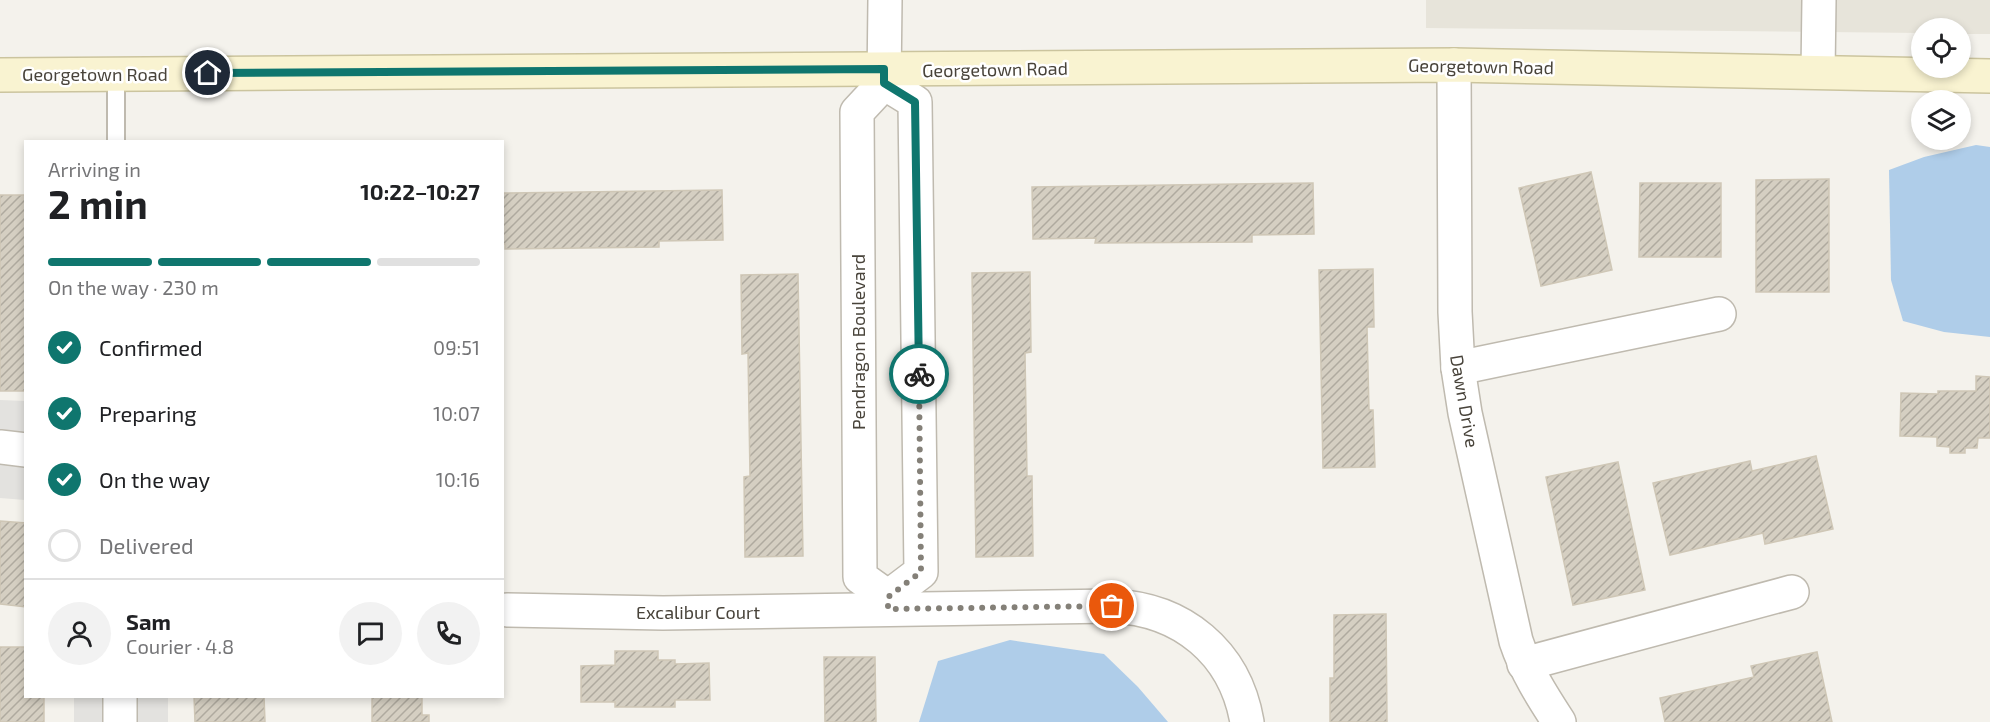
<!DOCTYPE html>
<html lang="en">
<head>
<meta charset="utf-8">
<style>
  :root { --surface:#fff; --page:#f2f2f2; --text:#202124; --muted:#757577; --line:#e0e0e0; --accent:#0f766e }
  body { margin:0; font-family:"Exo 2",sans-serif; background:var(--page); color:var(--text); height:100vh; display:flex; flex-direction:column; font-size:22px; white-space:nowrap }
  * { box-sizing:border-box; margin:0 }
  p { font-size:20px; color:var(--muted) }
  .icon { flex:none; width:33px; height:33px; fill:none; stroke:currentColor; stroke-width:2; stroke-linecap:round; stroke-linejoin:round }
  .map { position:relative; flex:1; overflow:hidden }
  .side { position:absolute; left:24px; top:140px; width:480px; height:558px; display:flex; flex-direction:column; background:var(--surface); border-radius:0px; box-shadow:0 3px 9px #0003 }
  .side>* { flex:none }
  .buttons { position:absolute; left:1911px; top:18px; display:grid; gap:12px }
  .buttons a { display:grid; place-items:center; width:60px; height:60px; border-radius:50%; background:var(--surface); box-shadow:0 3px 9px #0003; font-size:30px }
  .pin { position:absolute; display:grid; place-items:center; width:51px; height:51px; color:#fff; margin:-26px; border:3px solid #fff; border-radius:50%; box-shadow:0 2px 6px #0007 }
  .courier { position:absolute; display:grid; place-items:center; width:60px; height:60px; margin:-30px; border:4px solid #0f766e; border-radius:50%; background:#fff; color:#222; box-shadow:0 2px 8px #0007 }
  .head em { font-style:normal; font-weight:700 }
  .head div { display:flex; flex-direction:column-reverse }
  .head { display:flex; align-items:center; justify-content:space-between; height:102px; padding:0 24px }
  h1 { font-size:39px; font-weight:700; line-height:45px }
  .bar { display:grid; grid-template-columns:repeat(4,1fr); gap:9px 6px; align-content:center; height:72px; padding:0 24px }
  .bar i { height:8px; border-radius:4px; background:var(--line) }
  .bar .active { background:var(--accent) }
  .bar p { grid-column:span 4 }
  .line { display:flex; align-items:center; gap:15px; padding:0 24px; border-top:2px solid var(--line) }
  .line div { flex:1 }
  .round { display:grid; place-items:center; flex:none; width:63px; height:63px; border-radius:32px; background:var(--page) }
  ol { padding:0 24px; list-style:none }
  li { display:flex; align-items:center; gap:18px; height:66px }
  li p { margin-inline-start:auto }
  li .icon { padding:6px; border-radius:50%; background:var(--accent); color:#fff; stroke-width:4 }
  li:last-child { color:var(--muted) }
  li i { width:33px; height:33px; border:3px solid var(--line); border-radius:50% }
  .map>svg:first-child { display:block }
  .residential { fill:#e7e4da }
  .parking { fill:#e3e2df }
  .water { fill:#afcde9 }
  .building { fill:url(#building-hatch); stroke:#cfc7b6; stroke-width:1.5 }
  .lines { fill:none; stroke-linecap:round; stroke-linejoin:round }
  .service-casing { stroke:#bfbaaf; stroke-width:20 }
  .minor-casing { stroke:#bfbaaf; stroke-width:36 }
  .secondary-casing { stroke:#cbc49e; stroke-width:36 }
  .service { stroke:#fff; stroke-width:16 }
  .minor { stroke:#fff; stroke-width:33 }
  .secondary { stroke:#f9f3d1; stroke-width:33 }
  .done { stroke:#848078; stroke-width:6; stroke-dasharray:0 10.8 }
  .route { stroke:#0f766e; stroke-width:8 }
  .labels { text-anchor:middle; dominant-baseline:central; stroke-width:5; stroke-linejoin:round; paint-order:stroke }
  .street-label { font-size:18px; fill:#48433a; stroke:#fff }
</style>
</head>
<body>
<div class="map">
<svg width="1990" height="722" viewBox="0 0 1990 722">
  <defs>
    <pattern id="building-hatch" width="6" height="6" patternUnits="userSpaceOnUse" patternTransform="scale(1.5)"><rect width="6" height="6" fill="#d5cfc2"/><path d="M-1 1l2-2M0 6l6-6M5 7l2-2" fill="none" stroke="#afaa9f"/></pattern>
  </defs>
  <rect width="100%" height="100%" fill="#f4f2ec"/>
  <!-- residential -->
  <polygon class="residential" points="1426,0 1990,0 1990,34 1961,34 1960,28 1922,28 1921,33 1426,28"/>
  <!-- parking -->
  <g class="parking">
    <polygon points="0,400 25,401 25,500 0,498"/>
    <rect x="74" y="696" width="94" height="26"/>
  </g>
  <!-- water -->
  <g class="water">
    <polygon points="1976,145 1990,147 1990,337 1944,332 1903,321 1891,280 1889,170 1924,157"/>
    <polygon points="1010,640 1104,654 1138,687 1168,722 919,722 938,661"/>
  </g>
  <!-- building -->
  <g class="building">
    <polygon points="1591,172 1612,270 1541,286 1519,188"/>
    <polygon points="1829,179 1829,292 1756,292 1756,180"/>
    <polygon points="1313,183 1314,234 1252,235 1252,242 1095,243 1096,238 1033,239 1032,187"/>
    <polygon points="1640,183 1721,183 1721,257 1639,257"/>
    <polygon points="722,190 723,240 659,241 659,247 505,249 505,244 502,244 502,193"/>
    <rect x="0" y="195" width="26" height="196"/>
    <polygon points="1373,269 1374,327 1367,327 1369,410 1373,410 1375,467 1323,468 1319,270"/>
    <polygon points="1030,272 1031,352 1025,353 1027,476 1032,476 1033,556 976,557 972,273"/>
    <polygon points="798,274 803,556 745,557 744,477 750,476 748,353 742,354 741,275"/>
    <polygon points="1976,376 1990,377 1990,438 1978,438 1977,448 1965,448 1965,453 1950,453 1950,447 1937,446 1937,437 1900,436 1901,393 1938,394 1938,391 1976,391"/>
    <polygon points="1816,456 1833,529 1765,544 1763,533 1670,555 1653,483 1750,461 1752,471"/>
    <polygon points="1618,462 1645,590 1573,605 1546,477"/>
    <polygon points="0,521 26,523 26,607 0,604"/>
    <polygon points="1386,614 1387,722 1330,722 1330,678 1334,678 1334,615"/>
    <polygon points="0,647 26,647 26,696 44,696 44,722 0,722"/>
    <polygon points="615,651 658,651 658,660 675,660 675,664 709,663 710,700 675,700 675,707 615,707 615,702 581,702 581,666 615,665"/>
    <polygon points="1817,652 1832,722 1665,722 1660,698 1754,677 1751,666"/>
    <polygon points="824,657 875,657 876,722 825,722"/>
    <polygon points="194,696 264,696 265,722 195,722"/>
    <polygon points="372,696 422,696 422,715 429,715 429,722 372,722"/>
  </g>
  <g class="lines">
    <defs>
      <polyline id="service" points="116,74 116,141"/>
      <g id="minor">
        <polyline points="885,0 884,83 857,112 860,577 888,597"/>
        <path d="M 1454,65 L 1455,312 L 1458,368 L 1465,413 L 1516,641 C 1526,671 1542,696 1559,722"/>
        <polyline points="1818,72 1819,0"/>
        <polyline points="884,83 915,102 921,572 888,597"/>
        <polyline points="1458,368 1719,314"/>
        <polyline points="0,447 26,450"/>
        <path d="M 507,610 L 663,613 L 1112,606 C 1182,609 1235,652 1247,722"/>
        <polyline points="1524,664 1792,592"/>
        <polyline points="120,696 120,722"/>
      </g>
      <polyline id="secondary" points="0,75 1454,65 1990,76"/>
    </defs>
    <!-- service casing -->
    <use href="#service" class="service-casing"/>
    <!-- minor casing -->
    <use href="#minor" class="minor-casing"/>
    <!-- secondary casing -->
    <use href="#secondary" class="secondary-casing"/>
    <!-- service -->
    <use href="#service" class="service"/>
    <!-- minor -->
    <use href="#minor" class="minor"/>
    <!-- secondary -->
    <use href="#secondary" class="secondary"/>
  </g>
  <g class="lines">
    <!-- done -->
    <polyline class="done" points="919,374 921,572 888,597 888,609 1112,606"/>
    <!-- route -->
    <polyline class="route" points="208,73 884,69 884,83 915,102 919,374"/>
  </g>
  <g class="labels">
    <!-- street labels -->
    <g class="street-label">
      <text transform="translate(1481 66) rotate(1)">Georgetown Road</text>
      <text transform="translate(995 69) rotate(-1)">Georgetown Road</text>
      <text x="95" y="74">Georgetown Road</text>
      <text transform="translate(858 342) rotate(-90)">Pendragon Boulevard</text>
      <text transform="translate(1465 401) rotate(80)">Dawn Drive</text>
      <text x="698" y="612">Excalibur Court</text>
    </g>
  </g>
</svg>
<div class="buttons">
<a><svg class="icon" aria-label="locate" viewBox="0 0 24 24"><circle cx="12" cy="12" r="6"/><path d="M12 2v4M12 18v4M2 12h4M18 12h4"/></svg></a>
<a><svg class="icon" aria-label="layers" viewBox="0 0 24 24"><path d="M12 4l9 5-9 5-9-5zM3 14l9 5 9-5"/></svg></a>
</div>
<div class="pin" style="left:1112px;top:606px;background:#ea580c"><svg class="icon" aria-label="bag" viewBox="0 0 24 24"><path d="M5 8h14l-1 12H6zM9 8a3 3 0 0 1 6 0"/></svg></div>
<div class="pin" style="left:208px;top:73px;background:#1f2937"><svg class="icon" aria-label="home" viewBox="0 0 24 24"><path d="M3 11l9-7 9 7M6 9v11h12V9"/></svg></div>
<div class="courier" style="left:919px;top:374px"><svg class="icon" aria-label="bike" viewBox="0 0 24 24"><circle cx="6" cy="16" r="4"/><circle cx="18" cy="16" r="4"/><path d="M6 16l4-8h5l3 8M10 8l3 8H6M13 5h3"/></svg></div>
<section class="side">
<div class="head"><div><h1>2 min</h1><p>Arriving in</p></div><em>10:22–10:27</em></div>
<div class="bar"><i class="active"></i><i class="active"></i><i class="active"></i><i></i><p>On the way · 230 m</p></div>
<ol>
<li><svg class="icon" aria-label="check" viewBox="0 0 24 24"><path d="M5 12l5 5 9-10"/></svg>Confirmed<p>09:51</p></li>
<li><svg class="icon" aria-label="check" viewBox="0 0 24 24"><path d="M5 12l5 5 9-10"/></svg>Preparing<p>10:07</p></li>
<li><svg class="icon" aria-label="check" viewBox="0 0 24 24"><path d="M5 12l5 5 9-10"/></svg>On the way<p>10:16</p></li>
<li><i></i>Delivered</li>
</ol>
<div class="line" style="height:108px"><a class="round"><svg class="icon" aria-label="person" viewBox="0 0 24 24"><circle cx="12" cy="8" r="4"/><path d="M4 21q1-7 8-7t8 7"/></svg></a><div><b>Sam</b><p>Courier · 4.8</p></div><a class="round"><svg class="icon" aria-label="chat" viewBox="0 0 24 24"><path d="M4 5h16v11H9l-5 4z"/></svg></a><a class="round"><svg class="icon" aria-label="phone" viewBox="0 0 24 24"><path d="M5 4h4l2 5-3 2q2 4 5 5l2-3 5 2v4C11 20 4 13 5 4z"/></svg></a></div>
</section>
</div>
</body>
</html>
